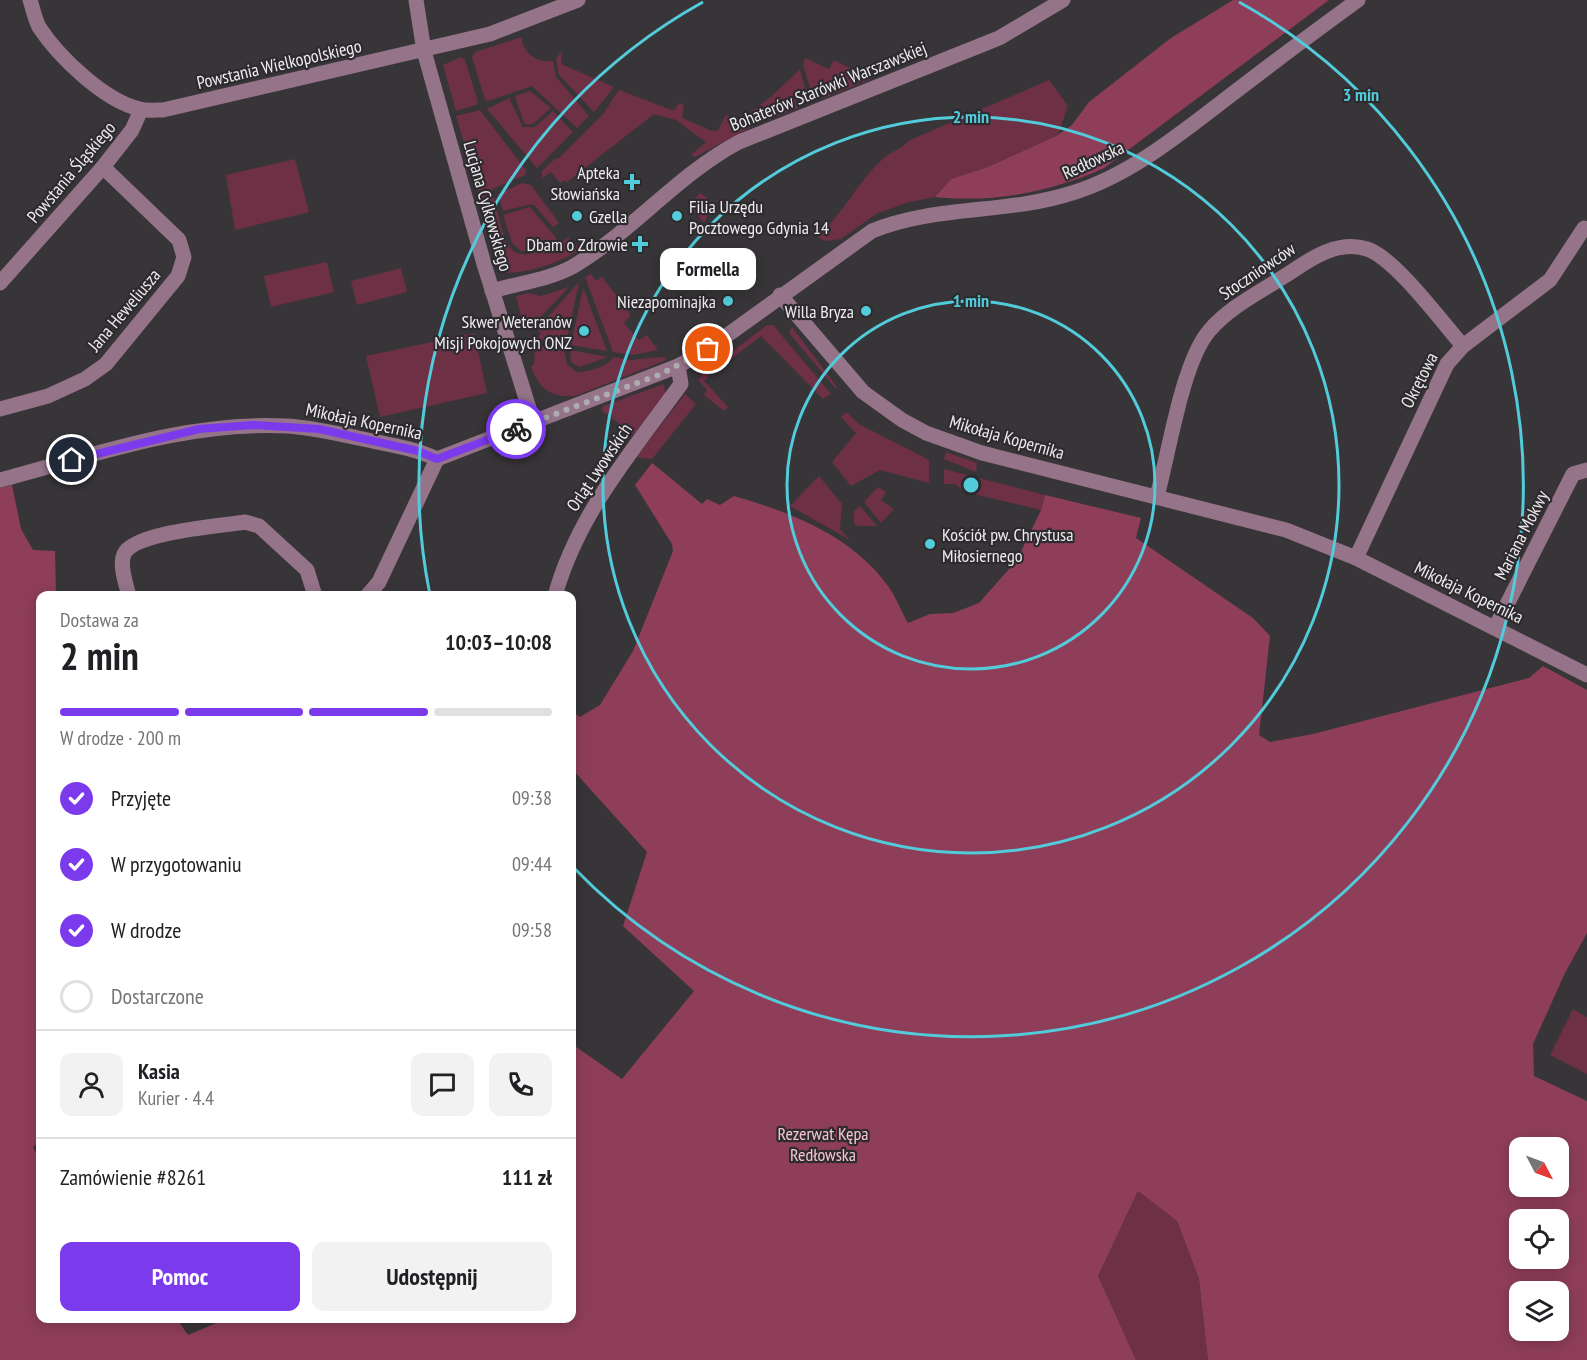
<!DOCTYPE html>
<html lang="pl">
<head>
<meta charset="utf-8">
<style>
  :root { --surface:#fff; --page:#f2f2f2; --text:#202124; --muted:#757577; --line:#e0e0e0; --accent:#7c3aed }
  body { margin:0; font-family:"PT Sans Narrow",sans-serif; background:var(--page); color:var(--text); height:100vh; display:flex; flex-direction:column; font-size:22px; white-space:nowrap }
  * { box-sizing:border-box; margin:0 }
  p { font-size:20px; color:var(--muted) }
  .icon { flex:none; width:33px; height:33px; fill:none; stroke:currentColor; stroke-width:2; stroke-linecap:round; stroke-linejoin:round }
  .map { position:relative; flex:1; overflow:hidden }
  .details { position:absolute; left:36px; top:591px; width:540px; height:732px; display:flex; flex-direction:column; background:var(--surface); border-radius:12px; box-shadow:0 3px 15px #0003 }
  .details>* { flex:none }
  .needle { width:39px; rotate:131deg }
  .fabs { position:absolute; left:1509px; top:1137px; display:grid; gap:12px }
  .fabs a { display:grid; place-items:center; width:60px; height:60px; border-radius:12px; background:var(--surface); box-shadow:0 3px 15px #0003; font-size:30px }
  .pin { position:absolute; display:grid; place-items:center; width:51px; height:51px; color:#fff; margin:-26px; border:3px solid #fff; border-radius:50%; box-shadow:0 2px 6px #0007 }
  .courier { position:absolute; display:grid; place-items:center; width:60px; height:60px; margin:-30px; border:4px solid #7c3aed; border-radius:50%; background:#fff; color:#222; box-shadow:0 2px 8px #0007 }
  .bubble { position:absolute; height:42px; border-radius:12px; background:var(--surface); box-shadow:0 3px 15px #0003; font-size:20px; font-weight:600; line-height:42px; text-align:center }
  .overview em { font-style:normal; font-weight:600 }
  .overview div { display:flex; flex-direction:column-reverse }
  .overview { display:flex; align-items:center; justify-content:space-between; height:102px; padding:0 24px }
  h1 { font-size:39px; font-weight:600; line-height:45px }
  .bar { display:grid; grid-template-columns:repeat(4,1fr); gap:9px 6px; align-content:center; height:72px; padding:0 24px }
  .bar i { height:8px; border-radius:4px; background:var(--line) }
  .bar .on { background:var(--accent) }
  .bar p { grid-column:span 4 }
  .line { display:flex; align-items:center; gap:15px; padding:0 24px; border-top:2px solid var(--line) }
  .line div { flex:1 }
  .round { display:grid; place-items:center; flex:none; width:63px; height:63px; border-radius:12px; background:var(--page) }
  ol { padding:0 24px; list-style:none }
  li { display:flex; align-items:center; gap:18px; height:66px }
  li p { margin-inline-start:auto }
  li .icon { padding:6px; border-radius:50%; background:var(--accent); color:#fff; stroke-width:4 }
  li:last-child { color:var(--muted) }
  li i { width:33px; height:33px; border:3px solid var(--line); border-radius:50% }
  .button { display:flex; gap:12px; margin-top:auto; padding:12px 24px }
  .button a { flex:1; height:69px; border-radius:12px; background:var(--accent); color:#fff; font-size:24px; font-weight:600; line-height:69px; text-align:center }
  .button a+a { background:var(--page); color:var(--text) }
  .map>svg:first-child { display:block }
  .green { fill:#6d3045 }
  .forest { fill:#8f3e5a; fill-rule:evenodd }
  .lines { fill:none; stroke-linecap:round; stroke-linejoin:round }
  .minor { stroke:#95748a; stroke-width:15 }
  .done { stroke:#aeacaf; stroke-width:6; stroke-dasharray:0 10.8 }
  .route { stroke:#7c3aed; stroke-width:8 }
  .ring { fill:none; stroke:#52cbda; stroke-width:3 }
  .poi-dot { fill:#52cbda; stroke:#2e2b2f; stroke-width:2 }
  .labels { text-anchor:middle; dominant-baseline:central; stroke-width:4.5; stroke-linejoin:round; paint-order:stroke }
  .street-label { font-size:18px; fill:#eeecef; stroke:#2e2b2f }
  .poi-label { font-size:18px; fill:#eeecef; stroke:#2e2b2f; text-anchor:end }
  .park-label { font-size:18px; fill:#f6c5d2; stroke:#2e2b2f }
  .centre { fill:#52cbda; stroke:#2e2b2f; stroke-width:3 }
  .ring-label { font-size:18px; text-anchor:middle; font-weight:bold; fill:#52cbda; stroke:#2e2b2f; stroke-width:4.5; stroke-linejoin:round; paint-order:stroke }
</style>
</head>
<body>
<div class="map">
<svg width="1587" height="1360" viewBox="0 0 1587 1360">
  <rect width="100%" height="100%" fill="#383539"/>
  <!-- green -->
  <g class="green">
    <path d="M 522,37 C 522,51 536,64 553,61 L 556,77 L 589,116 L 577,128 L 532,86 L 488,101 L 485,100 L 472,57 L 475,52 Z"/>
    <polygon points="562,51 561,64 614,87 594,112 559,75 556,59"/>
    <polygon points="461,57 465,60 478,102 476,105 456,111 443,65"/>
    <polygon points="805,58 829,69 834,60 871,79 824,98 821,91 812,94 803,65"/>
    <polygon points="800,69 807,96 795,101 798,108 762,122 746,116 772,96"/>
    <path d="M 1049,80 L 1068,106 L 1058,135 L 988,167 L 951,179 L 935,197 L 906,203 L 876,214 L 841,239 L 825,241 L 818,237 C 843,213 859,180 885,157 C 893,150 902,150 908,141 Z"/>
    <polygon points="619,90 674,111 679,103 684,105 682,118 712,131 718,130 726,115 753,126 695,157 691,155 706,142 676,120 654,114 567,182 565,180 560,183 551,172 542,178 542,171 556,158 558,159 603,114"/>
    <polygon points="530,91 551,108 534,123 528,125 524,123 515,96"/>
    <polygon points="509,98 523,127 535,127 553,111 573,132 537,168 487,109"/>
    <path d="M 480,110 L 526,170 L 525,175 L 492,189 C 508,247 502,274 568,238 L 579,248 L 578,251 C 555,264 533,272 506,273 L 502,270 L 456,116 Z"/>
    <polygon points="295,159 309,212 235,230 226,175"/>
    <polygon points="522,183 531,185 559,223 553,227 533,204 503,211 498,194"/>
    <polygon points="700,193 707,198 710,211 704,223 689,205"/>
    <polygon points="530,207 557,239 541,248 521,251 512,243 503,215"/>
    <polygon points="327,262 334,292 271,307 264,276"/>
    <polygon points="401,268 407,292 357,305 351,281"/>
    <polygon points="591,274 596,281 602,277 631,315 624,323 639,340 647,335 658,350 633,355 613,352 585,277"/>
    <polygon points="579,282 566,344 537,339 541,333 537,329"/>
    <polygon points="569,287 532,326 525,327 517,320 521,317 516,296 528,293 541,296"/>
    <polygon points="583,288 607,351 571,345"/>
    <polygon points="767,325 773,325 831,394 823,399 761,336 718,369 715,365"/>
    <polygon points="792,327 837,387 836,389 789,333"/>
    <polygon points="474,333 487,393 380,417 366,356"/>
    <path d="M 535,345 L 564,350 L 567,364 L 577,372 C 589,372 606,367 614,357 L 630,360 L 664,357 L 666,360 L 578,395 C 554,400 538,389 531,366 L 534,365 Z"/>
    <polygon points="570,350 608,357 579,367 571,362"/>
    <polygon points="705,371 709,376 704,381 728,407 724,411 704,395 707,389 698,380"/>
    <polygon points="664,384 665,393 634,435 601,410 603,406"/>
    <polygon points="685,394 696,404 652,459 636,457"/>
    <polygon points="846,412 859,424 929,460 929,483 880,470 851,486 832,462 856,433 841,417"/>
    <polygon points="946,452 977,463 976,472 944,459"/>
    <polygon points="944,469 1045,495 1041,510 965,492 955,484 944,484"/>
    <polygon points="819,476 842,504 840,529 850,540 790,506"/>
    <polygon points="878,487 886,492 881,500 894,509 881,523 864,502"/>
    <polygon points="860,506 877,526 858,526 854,523 854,511"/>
    <polygon points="1573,1009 1587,1017 1587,1074 1550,1055"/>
    <polygon points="1138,1191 1177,1221 1199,1279 1208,1360 1136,1360 1098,1276"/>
  </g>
  <!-- forest -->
  <g class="forest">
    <path d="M 1233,0 L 1329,0 L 1104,168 C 1052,192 993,203 935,197 L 951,179 L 988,167 L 1058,135 L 1072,125 L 1089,102 L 1171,38 Z"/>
    <path d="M 652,463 L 702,504 L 707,499 L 720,505 L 734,496 C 792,513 851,535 888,586 C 896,597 901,611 908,623 L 930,614 L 953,613 L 979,603 L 1017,560 L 1041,510 L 1045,495 L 1141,518 L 1136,538 L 1253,618 L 1270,636 L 1259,735 L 1270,742 L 1313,734 L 1529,678 L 1543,666 L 1587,690 L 1587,933 L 1565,973 L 1533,1044 L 1534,1076 L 1587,1101 L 1587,1360 L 1208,1360 L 1199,1279 L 1177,1221 L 1138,1191 L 1098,1276 L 1136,1360 L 0,1360 L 0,488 L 12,485 L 21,529 L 33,550 L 55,551 L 56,595 L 40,596 L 40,1142 L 33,1147 L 40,1161 L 40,1318 L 177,1319 L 188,1335 L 228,1318 L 572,1318 L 572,1044 L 622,1079 L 694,991 L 623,926 L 647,852 L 572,769 L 572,711 L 580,717 L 600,705 L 633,651 L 673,551 L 672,544 L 635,485 ZM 1520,1148 L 1558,1148 L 1558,1186 L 1520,1186 ZM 1520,1220 L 1558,1220 L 1558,1258 L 1520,1258 ZM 1520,1292 L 1558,1292 L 1558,1330 L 1520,1330 Z"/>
  </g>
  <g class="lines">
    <!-- minor -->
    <g class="minor">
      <path d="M 30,0 C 33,9 35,19 39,27 C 58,56 104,101 140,109 C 147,111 156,110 163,110 L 490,34 L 578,0"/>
      <polyline points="416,0 424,51 484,264 533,421"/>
      <polyline points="0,283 103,167 132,130 141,110"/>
      <path d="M 492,291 C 518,283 548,280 572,267 C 632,232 677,175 739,142 L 999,38 L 1063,0"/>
      <polyline points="780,295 863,392 902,420 926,433 982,453 1286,530 1356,558 1587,675"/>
      <polyline points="0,409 48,396 85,379 106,364 178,276 184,257 179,240 103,167"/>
      <path d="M 0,480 C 94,455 187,421 286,426 C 310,427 334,433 358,438 C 384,444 412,447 437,459 L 678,366 L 708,349 L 872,231 C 935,205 1007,214 1072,193 C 1129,176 1180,134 1227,98 C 1270,65 1314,32 1358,0"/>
      <path d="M 1157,496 C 1169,453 1182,363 1209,331 C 1230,306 1264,290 1291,272 C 1313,257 1339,240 1367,249 C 1395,258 1442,322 1463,346"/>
      <polyline points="1356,558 1447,364 1463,346 1550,280 1584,228"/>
      <path d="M 129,596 C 126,584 119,565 124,554 C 134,532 221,526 245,522 L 259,526 L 307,570 L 315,596"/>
      <polyline points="367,596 379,582 437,459"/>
      <path d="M 555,596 C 577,515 633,450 681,384 L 678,366"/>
      <polyline points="1496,626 1573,474 1587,470"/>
    </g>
  </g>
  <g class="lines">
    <!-- done -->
    <polyline class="done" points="516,429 661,374 708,349"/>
    <!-- route -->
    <polyline class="route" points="72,460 199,429 253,425 319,429 418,451 437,459 516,429"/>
  </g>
  <!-- distance rings -->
  <g class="ring">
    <circle cx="971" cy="485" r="184"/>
    <circle cx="971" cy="485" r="368"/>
    <path d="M430 595A552 552 0 0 1 703 2M1239 2A552 552 0 1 1 574 868"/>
  </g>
  <!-- markers -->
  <g class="poi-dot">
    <path d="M629 173h6v6h6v6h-6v6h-6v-6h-6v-6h6z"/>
    <circle cx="577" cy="216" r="6"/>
    <circle cx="677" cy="216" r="6"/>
    <path d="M637 235h6v6h6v6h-6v6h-6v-6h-6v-6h6z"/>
    <circle cx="728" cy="301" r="6"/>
    <circle cx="866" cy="311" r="6"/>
    <circle cx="584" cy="331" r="6"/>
    <circle cx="930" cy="544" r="6"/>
  </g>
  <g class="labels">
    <!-- street labels -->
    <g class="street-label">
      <text transform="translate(279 64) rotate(-13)">Powstania Wielkopolskiego</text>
      <text transform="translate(828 86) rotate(-22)">Bohaterów Starówki Warszawskiej</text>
      <text transform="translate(1093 160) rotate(-25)">Redłowska</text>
      <text transform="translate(71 172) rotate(-50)">Powstania Śląskiego</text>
      <text transform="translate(488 206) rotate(74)">Lucjana Cylkowskiego</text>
      <text transform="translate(1257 271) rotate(-34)">Stoczniowców</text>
      <text transform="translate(124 310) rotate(-50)">Jana Heweliusza</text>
      <text transform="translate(1419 380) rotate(-63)">Okrętowa</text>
      <text transform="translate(364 421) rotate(12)">Mikołaja Kopernika</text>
      <text transform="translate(1007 437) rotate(16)">Mikołaja Kopernika</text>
      <text transform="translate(599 467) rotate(-56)">Orląt Lwowskich</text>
      <text transform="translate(1521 535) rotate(-63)">Mariana Mokwy</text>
      <text transform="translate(1469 592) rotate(26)">Mikołaja Kopernika</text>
    </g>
    <!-- poi labels -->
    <g class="poi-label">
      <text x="620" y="172">Apteka<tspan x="620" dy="21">Słowiańska</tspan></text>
      <text x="689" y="206" text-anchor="start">Filia Urzędu<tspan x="689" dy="21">Pocztowego Gdynia 14</tspan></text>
      <text x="589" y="216" text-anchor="start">Gzella</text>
      <text x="628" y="244">Dbam o Zdrowie</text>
      <text x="716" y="301">Niezapominajka</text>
      <text x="854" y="311">Willa Bryza</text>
      <text x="572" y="321">Skwer Weteranów<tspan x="572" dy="21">Misji Pokojowych ONZ</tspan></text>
      <text x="942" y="534" text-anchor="start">Kościół pw. Chrystusa<tspan x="942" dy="21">Miłosiernego</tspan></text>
    </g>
    <!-- park labels -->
    <g class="park-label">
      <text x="823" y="1133">Rezerwat Kępa<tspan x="823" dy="21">Redłowska</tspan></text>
    </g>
  </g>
  <circle cx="971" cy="485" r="9" class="centre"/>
  <g class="ring-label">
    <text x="1361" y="101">3 min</text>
    <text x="971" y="123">2 min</text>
    <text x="971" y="307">1 min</text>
  </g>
</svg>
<div class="fabs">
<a><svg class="needle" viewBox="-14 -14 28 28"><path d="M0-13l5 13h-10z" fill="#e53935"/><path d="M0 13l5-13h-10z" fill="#757577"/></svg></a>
<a><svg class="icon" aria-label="locate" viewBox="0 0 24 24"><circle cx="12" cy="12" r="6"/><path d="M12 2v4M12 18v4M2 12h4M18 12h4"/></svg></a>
<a><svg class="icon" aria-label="layers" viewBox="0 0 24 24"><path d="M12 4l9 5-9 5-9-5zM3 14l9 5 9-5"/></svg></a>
</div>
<div class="pin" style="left:708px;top:349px;background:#ea580c"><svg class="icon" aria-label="bag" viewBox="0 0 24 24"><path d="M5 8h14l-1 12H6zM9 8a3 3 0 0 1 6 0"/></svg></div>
<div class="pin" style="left:72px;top:460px;background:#1f2937"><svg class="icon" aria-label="home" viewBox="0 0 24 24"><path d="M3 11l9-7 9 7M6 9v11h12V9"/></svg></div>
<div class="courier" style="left:516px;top:429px"><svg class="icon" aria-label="bike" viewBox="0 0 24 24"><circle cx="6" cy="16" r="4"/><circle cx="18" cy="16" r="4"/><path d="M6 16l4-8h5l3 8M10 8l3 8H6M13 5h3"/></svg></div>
<div class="bubble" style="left:660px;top:248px;width:96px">Formella</div>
<section class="details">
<div class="overview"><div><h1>2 min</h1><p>Dostawa za</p></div><em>10:03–10:08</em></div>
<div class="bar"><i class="on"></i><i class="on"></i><i class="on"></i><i></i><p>W drodze · 200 m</p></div>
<ol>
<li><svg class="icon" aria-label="check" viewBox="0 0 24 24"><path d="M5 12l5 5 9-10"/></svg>Przyjęte<p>09:38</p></li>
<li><svg class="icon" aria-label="check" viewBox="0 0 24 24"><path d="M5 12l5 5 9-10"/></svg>W przygotowaniu<p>09:44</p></li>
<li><svg class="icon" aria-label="check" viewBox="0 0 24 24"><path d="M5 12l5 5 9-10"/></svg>W drodze<p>09:58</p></li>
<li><i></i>Dostarczone</li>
</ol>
<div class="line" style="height:108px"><a class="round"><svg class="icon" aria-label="person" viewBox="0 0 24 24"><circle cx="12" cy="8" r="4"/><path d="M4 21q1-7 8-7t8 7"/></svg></a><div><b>Kasia</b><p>Kurier · 4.4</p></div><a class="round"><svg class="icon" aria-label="chat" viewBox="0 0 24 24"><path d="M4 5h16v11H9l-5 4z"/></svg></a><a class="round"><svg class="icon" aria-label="phone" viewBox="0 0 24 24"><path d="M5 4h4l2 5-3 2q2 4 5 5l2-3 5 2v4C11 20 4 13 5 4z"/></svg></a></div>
<div class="line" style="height:78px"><div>Zamówienie #8261</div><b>111 zł</b></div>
<div class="button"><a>Pomoc</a><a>Udostępnij</a></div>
</section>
</div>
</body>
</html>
